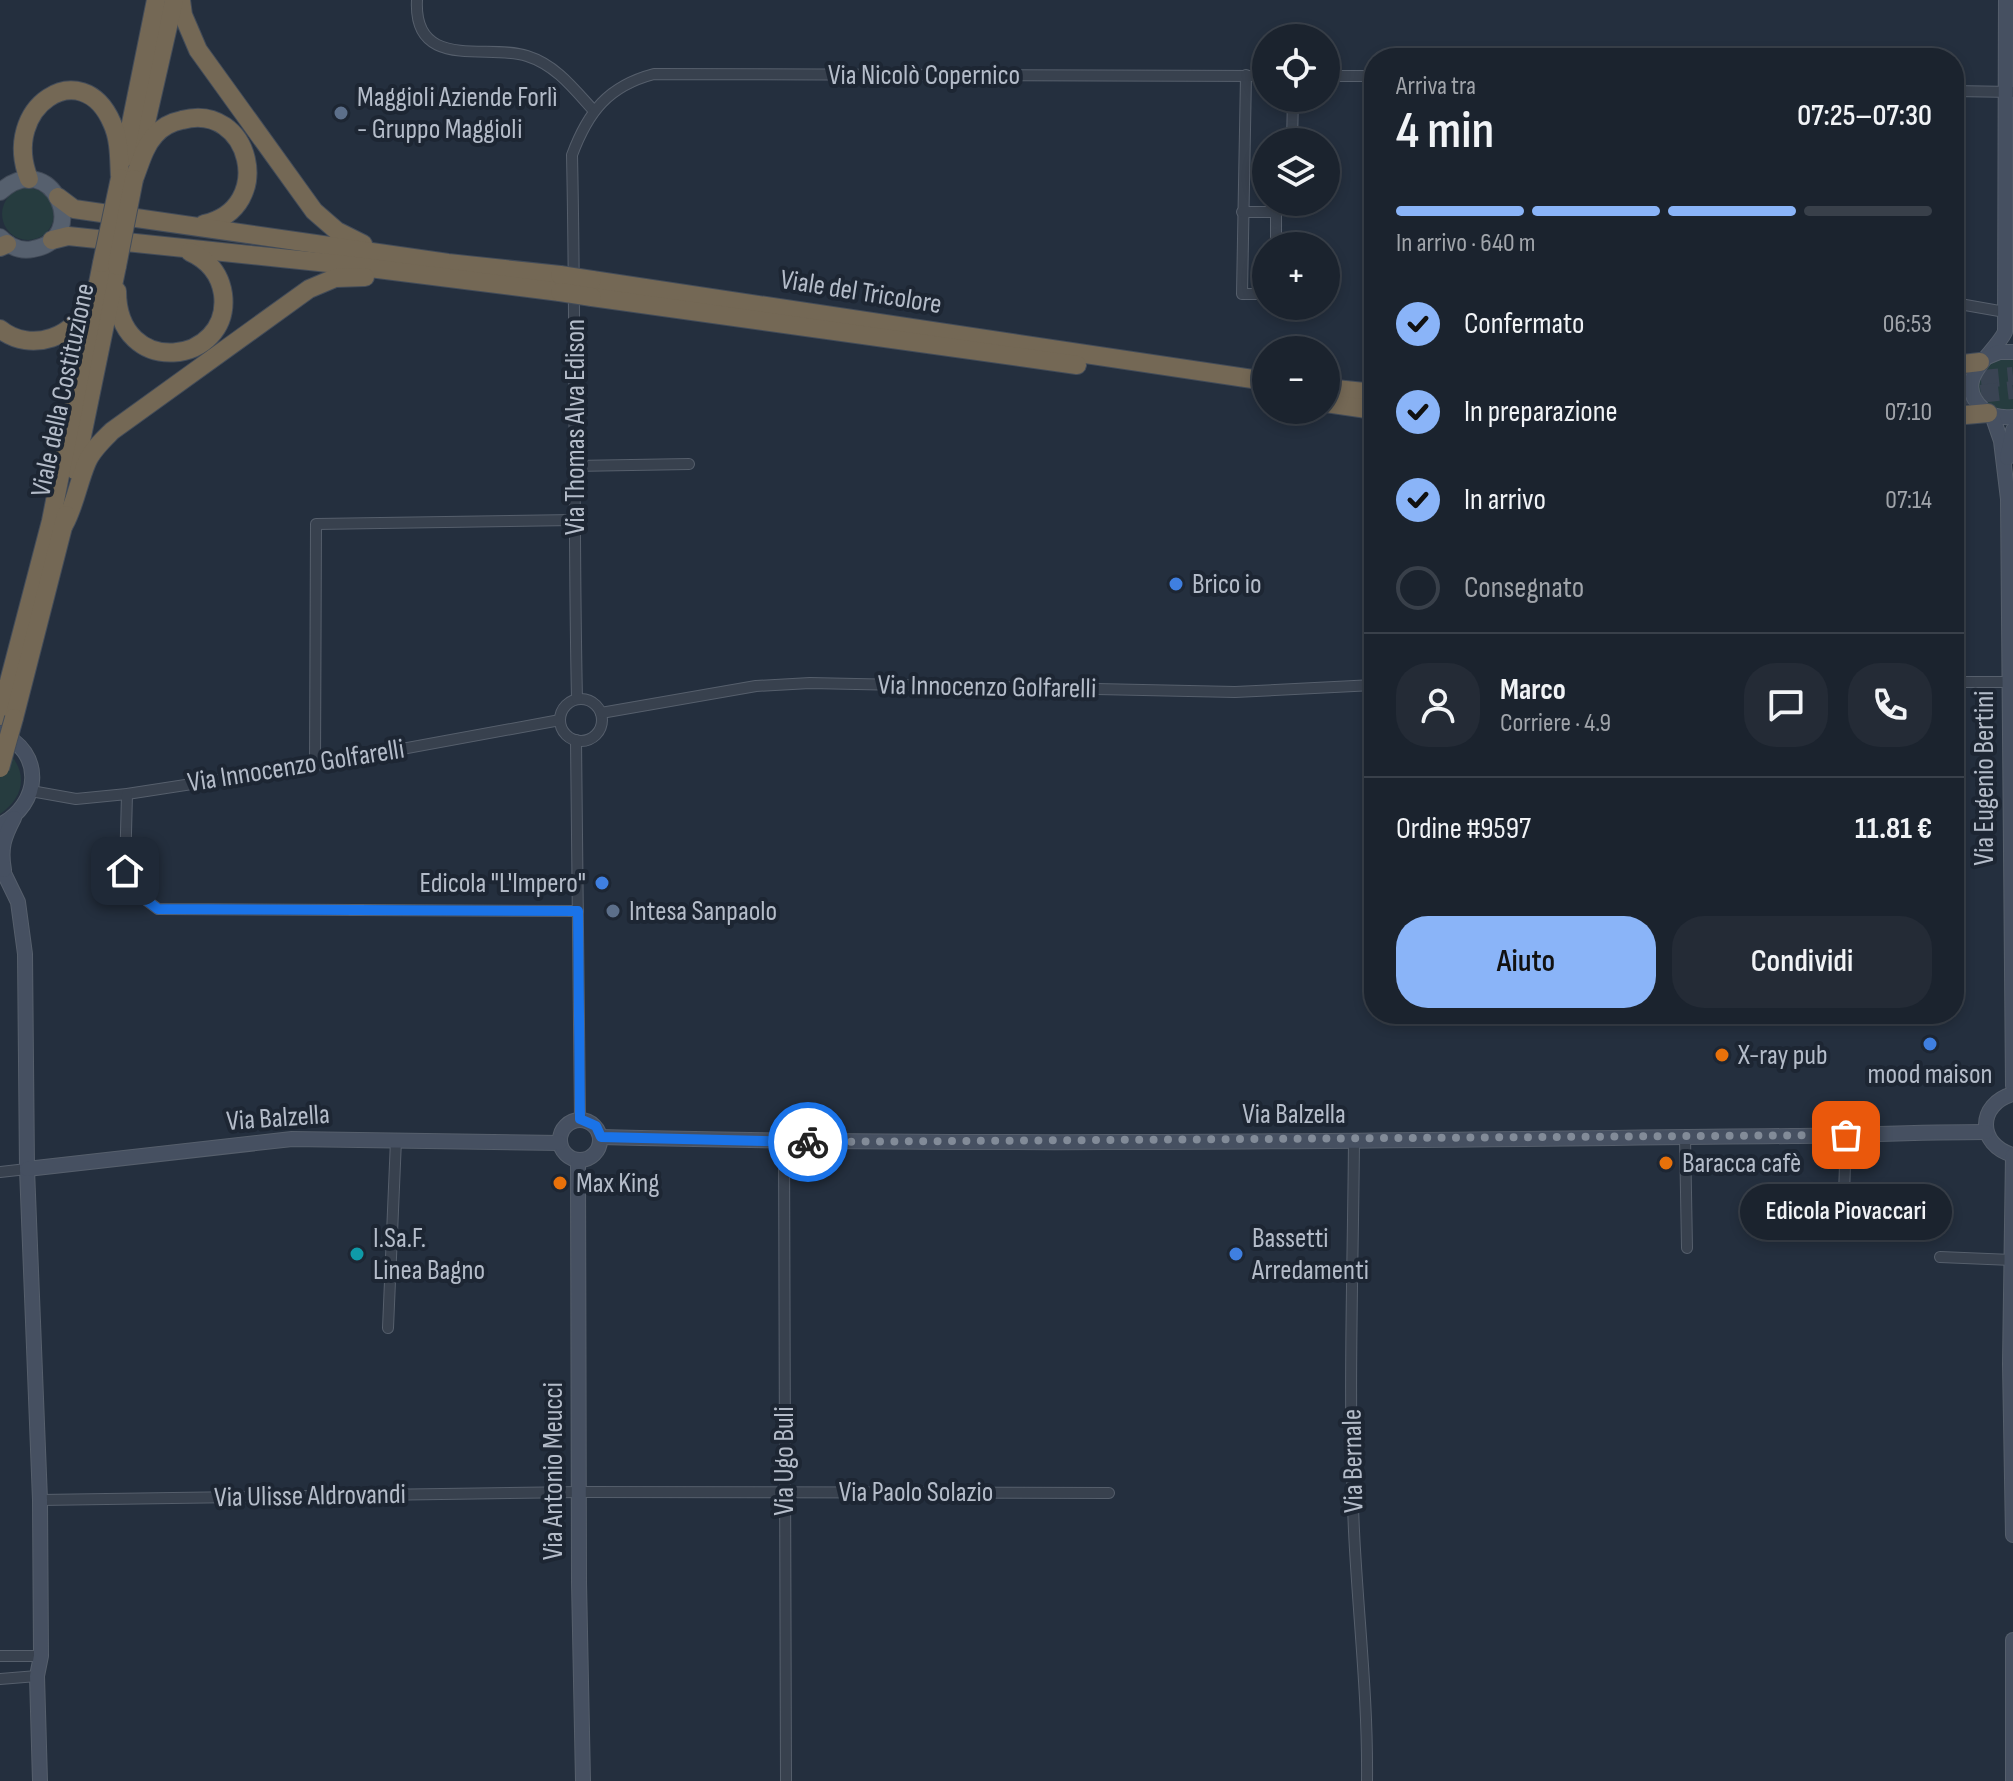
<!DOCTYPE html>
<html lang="it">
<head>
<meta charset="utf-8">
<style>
  :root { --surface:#1b232e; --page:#242b36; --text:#f1f3f6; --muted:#a0a4aa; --line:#39404a; --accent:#8ab4f8 }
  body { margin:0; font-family:"Sofia Sans Condensed",sans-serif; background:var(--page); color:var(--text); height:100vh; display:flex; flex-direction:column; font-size:30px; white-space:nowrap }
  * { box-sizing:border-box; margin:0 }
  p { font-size:26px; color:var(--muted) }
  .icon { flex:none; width:44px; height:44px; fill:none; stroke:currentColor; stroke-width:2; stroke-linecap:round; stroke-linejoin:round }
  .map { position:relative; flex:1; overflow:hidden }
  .side { position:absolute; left:1364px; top:48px; width:600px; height:976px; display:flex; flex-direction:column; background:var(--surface); border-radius:32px; box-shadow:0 4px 12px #0003,0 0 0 2px var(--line) }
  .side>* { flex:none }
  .buttons { position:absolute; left:1252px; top:24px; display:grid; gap:16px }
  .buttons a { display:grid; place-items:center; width:88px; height:88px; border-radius:50%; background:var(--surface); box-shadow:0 4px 12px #0003,0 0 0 2px var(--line); font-size:40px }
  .pin { position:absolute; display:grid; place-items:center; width:68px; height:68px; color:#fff; margin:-34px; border-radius:16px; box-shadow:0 4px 12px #0006 }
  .courier { position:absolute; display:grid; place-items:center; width:80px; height:80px; margin:-40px; border:6px solid #1a73e8; border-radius:50%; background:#fff; color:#222; box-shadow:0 2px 10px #0007 }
  .bubble { position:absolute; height:56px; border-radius:28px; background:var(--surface); box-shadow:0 4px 12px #0003,0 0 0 2px var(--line); font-size:26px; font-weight:600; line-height:56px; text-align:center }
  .overview em { font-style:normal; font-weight:600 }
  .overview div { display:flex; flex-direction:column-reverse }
  .overview { display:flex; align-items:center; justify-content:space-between; height:136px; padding:0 32px }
  h1 { font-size:52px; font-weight:600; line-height:60px }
  .bar { display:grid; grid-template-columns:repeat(4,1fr); gap:12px 8px; align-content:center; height:96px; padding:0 32px }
  .bar i { height:10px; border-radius:6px; background:var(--line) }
  .bar .selected { background:var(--accent) }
  .bar p { grid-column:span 4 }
  .line { display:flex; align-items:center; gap:20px; padding:0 32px; border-top:2px solid var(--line) }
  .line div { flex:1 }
  .round { display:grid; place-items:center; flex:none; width:84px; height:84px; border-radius:32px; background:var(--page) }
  ol { padding:0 32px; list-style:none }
  li { display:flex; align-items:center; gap:24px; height:88px }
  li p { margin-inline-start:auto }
  li .icon { padding:8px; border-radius:50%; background:var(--accent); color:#111; stroke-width:4 }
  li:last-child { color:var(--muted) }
  li i { width:44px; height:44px; border:4px solid var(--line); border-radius:50% }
  .button { display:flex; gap:16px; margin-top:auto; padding:16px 32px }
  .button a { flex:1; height:92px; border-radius:32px; background:var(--accent); color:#111; font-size:32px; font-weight:600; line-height:92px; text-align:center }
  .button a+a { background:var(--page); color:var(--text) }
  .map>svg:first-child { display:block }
  .green { fill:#263c3f }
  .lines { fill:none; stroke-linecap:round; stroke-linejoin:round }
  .highway-tunnel { stroke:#3a4453; stroke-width:18; stroke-dasharray:18 9; stroke-linecap:butt }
  .street-casing { stroke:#565f6c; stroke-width:12 }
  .secondary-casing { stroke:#565f6c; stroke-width:16 }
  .primary-casing { stroke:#414a57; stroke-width:18 }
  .highway-casing { stroke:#434c59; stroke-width:20 }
  .street { stroke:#38414e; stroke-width:10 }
  .secondary { stroke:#465061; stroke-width:14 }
  .primary { stroke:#56606e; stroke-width:16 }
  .highway { stroke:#746855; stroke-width:18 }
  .highway-bridge-casing { stroke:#434c59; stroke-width:20; stroke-linecap:butt }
  .highway-bridge { stroke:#746855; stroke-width:18 }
  .done { stroke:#828b98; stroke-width:8; stroke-dasharray:0 14.4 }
  .route { stroke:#1a73e8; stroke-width:10 }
  .service-dot { fill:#5c6f8a; stroke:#1d2633; stroke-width:3 }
  .shop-dot { fill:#3f7fe0; stroke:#1d2633; stroke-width:3 }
  .food-dot { fill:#e8710a; stroke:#1d2633; stroke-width:3 }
  .culture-dot { fill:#0f9aa8; stroke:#1d2633; stroke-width:3 }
  .labels { text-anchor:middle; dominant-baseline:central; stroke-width:8; stroke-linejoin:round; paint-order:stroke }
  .street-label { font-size:28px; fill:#b4bcc9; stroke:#1d2633 }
  .poi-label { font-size:28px; fill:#b4bcc9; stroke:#1d2633; text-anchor:start }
</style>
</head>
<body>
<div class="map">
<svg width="2013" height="1781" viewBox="0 0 2013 1781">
  <rect width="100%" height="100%" fill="#242f3e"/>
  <!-- green -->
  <g class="green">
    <circle cx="28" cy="214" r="26"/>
    <path d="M 1996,358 L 2013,358 L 2013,410 C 1990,414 1969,394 1982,371 C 1984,366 1992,362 1996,358 Z"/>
    <path d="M 0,745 C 27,765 29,794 0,814 Z"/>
  </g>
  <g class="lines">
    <!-- highway-tunnel -->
    <g class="highway-tunnel">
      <polyline points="1954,382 2013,376"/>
      <polyline points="1954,397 2013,390"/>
    </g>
    <defs>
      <g id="street">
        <path d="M 417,0 C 413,72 488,43 527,56 C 556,65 574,89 594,111"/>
        <polyline points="1246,75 1242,294 1266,294"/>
        <polyline points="1326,76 1374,76"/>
        <polyline points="1954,91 2013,92"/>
        <polyline points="1292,142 1293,98"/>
        <polyline points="1242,212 1276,212 1276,246"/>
        <polyline points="1368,214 1372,76"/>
        <polyline points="1954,303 2005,312"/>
        <polyline points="574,466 689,464"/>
        <polyline points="1954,682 2010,682"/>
        <circle cx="581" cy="720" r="21"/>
        <path d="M 577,699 C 573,518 576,337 572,155 C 588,112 608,86 654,74 L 1266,76"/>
        <polyline points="601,713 756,686 810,683 1235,692 1374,685"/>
        <polyline points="576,740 580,1119"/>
        <polyline points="315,765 316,524 574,520"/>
        <polyline points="31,791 76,799 127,794 315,765 560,720"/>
        <polyline points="127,794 125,871 134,891 158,909 578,911"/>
        <polyline points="1685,1137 1687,1248"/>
        <path d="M 1354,1140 C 1353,1270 1348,1401 1354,1531 C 1358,1615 1368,1697 1367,1781"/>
        <polyline points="784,1142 786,1781"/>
        <polyline points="0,1172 27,1169"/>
        <polyline points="1843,1224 1846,1135"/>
        <polyline points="1940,1257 2012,1260"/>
        <polyline points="388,1328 396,1140"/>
        <polyline points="40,1500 580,1492 1109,1493"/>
        <polyline points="0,1656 41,1656"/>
        <polyline points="0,1679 37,1676"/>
      </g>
      <g id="secondary">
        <path d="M 2006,0 L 2005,332 C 1993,356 1951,380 1983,409 C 1991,417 2002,418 2013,417"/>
        <polyline points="1987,357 1999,352 2013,352"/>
        <polyline points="1992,415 2001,441 2008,499 2013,1086"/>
        <polyline points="2007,458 2013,430"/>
        <path d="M 0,733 C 45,752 41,804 0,825"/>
        <polyline points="0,865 18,902 25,954 27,1169 40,1500 41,1656 37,1676 40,1781"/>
        <path d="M 4,870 C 0,848 4,837 14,818"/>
        <path d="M 2013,1094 C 1977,1104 1977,1145 2013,1155"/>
        <circle cx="580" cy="1140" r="20"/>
        <path d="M 601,1137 C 998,1147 1395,1140 1792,1136 C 1857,1135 1921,1132 1986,1132"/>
        <polyline points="2013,1155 2010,1364 2013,1535"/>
        <polyline points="578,1160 579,1582 583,1781"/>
        <polyline points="27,1169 292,1139 560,1143"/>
        <polyline points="2013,1781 2013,1640"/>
      </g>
      <path id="primary" d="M 0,192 C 52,145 92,239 33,249 C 20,252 9,246 0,237"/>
      <g id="highway">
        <polyline points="181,0 183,15 198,50 314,211 337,231 363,244"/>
        <polyline points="140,149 174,0"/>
        <polyline points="124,158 156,0"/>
        <path d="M 29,179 C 0,107 82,53 112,123 C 120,140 119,160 120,178"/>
        <path d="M 134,179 C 140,164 144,147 155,135 C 162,127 172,122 182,120 C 250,101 277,208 204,224"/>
        <polyline points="58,197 74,209 448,263 560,275"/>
        <polyline points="52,240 68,236 338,264 560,292"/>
        <polyline points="0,247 7,244"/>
        <polyline points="592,280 1266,381"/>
        <path d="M 117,291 C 117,380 232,365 223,294 C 220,274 208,260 190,252"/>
        <polyline points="592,297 1077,365"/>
        <path d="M 0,329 C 31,354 77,337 90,300"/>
        <polyline points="1954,365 1980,362"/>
        <polyline points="1326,388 1374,393"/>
        <polyline points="1326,403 1374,410"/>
        <polyline points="1954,416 1988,413"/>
        <polyline points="75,470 117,266"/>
        <path d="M 64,525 C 75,505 78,483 87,462 C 92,450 103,440 112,431 L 309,289 L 335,278 L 365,277"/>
        <polyline points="0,716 51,521 102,263"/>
        <polyline points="14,718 66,515"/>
      </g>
    </defs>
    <!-- street casing -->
    <use href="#street" class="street-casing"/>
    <!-- secondary casing -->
    <use href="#secondary" class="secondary-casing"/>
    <!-- primary casing -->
    <use href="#primary" class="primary-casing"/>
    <!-- highway casing -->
    <use href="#highway" class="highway-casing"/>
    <!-- street -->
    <use href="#street" class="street"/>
    <!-- secondary -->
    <use href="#secondary" class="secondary"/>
    <!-- primary -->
    <use href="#primary" class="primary"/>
    <!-- highway -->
    <use href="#highway" class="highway"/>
    <defs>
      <g id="highway-bridge">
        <polyline points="102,263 120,178"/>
        <polyline points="117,266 134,179"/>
        <polyline points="560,275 592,280"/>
        <polyline points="560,292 592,297"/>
        <polyline points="0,768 14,718"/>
      </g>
    </defs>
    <!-- highway-bridge casing -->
    <use href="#highway-bridge" class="highway-bridge-casing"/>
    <!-- highway-bridge -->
    <use href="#highway-bridge" class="highway-bridge"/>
  </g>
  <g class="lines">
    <!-- done -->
    <polyline class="done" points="808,1142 1846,1135"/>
    <!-- route -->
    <polyline class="route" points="125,871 134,891 158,909 578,911 580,1119 596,1126 601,1137 808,1142"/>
  </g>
  <!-- markers -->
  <g class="service-dot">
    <circle cx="341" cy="113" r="8"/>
    <circle cx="613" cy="911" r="8"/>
  </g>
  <g class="shop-dot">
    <circle cx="1176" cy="584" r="8"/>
    <circle cx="602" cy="883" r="8"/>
    <circle cx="1930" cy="1044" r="8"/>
    <circle cx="1236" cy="1254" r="8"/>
  </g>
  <g class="food-dot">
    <circle cx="1722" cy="1055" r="8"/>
    <circle cx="1666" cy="1163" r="8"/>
    <circle cx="560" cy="1183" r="8"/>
  </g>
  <circle class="culture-dot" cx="357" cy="1254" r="8"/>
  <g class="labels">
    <!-- street labels -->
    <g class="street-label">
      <text x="924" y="75">Via Nicolò Copernico</text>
      <text transform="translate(861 292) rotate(9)">Viale del Tricolore</text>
      <text transform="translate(63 390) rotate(-78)">Viale della Costituzione</text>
      <text transform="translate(575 427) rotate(-90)">Via Thomas Alva Edison</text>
      <text transform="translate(987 687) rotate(1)">Via Innocenzo Golfarelli</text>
      <text transform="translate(296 766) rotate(-9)">Via Innocenzo Golfarelli</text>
      <text transform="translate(1984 778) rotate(-90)">Via Eugenio Bertini</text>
      <text x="1294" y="1114">Via Balzella</text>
      <text transform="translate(278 1118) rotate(-4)">Via Balzella</text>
      <text transform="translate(784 1461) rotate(-90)">Via Ugo Buli</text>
      <text transform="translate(1353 1461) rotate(-91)">Via Bernale</text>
      <text transform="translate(553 1471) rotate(-90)">Via Antonio Meucci</text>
      <text x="916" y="1492">Via Paolo Solazio</text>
      <text transform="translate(310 1496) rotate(-1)">Via Ulisse Aldrovandi</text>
    </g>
    <!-- poi labels -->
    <g class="poi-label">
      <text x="357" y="97">Maggioli Aziende Forlì<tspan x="357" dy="32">- Gruppo Maggioli</tspan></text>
      <text x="1192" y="584">Brico io</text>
      <text x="586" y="883" text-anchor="end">Edicola "L'Impero"</text>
      <text x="629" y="911">Intesa Sanpaolo</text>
      <text x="1738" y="1055">X-ray pub</text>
      <text x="1930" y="1074" text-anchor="middle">mood maison</text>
      <text x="1682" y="1163">Baracca cafè</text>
      <text x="576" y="1183">Max King</text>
      <text x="373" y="1238">I.Sa.F.<tspan x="373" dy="32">Linea Bagno</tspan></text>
      <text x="1252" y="1238">Bassetti<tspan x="1252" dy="32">Arredamenti</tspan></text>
    </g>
  </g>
</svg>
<div class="buttons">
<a><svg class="icon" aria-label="locate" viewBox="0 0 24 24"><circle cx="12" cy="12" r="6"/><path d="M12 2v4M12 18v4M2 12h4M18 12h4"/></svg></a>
<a><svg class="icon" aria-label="layers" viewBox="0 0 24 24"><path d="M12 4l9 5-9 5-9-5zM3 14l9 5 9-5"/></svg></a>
<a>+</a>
<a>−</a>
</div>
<div class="pin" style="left:1846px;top:1135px;background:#ea580c"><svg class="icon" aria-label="bag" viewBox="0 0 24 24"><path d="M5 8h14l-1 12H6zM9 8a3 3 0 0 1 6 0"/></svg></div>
<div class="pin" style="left:125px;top:871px;background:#1f2937"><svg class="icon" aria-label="home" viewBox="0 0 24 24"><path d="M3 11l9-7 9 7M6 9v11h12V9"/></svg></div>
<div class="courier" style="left:808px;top:1142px"><svg class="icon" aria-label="bike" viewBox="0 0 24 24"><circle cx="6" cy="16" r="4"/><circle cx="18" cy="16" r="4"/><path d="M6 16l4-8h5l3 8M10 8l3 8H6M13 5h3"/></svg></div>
<div class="bubble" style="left:1740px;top:1184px;width:212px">Edicola Piovaccari</div>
<section class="side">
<div class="overview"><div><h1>4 min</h1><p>Arriva tra</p></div><em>07:25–07:30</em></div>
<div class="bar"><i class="selected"></i><i class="selected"></i><i class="selected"></i><i></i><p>In arrivo · 640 m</p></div>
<ol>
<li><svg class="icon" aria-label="check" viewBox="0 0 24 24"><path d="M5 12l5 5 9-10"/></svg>Confermato<p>06:53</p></li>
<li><svg class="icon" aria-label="check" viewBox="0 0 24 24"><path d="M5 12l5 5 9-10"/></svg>In preparazione<p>07:10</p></li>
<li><svg class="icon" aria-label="check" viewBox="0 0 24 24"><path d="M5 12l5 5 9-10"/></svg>In arrivo<p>07:14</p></li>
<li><i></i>Consegnato</li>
</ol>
<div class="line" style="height:144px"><a class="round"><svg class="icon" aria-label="person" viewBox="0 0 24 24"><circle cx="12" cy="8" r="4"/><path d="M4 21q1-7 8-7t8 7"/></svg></a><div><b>Marco</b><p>Corriere · 4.9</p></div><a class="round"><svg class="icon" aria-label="chat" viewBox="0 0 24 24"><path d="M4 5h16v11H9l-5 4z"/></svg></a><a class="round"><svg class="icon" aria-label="phone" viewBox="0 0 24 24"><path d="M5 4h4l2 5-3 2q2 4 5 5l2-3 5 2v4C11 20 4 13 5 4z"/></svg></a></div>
<div class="line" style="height:104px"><div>Ordine #9597</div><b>11.81 €</b></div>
<div class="button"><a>Aiuto</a><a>Condividi</a></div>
</section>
</div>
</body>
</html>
